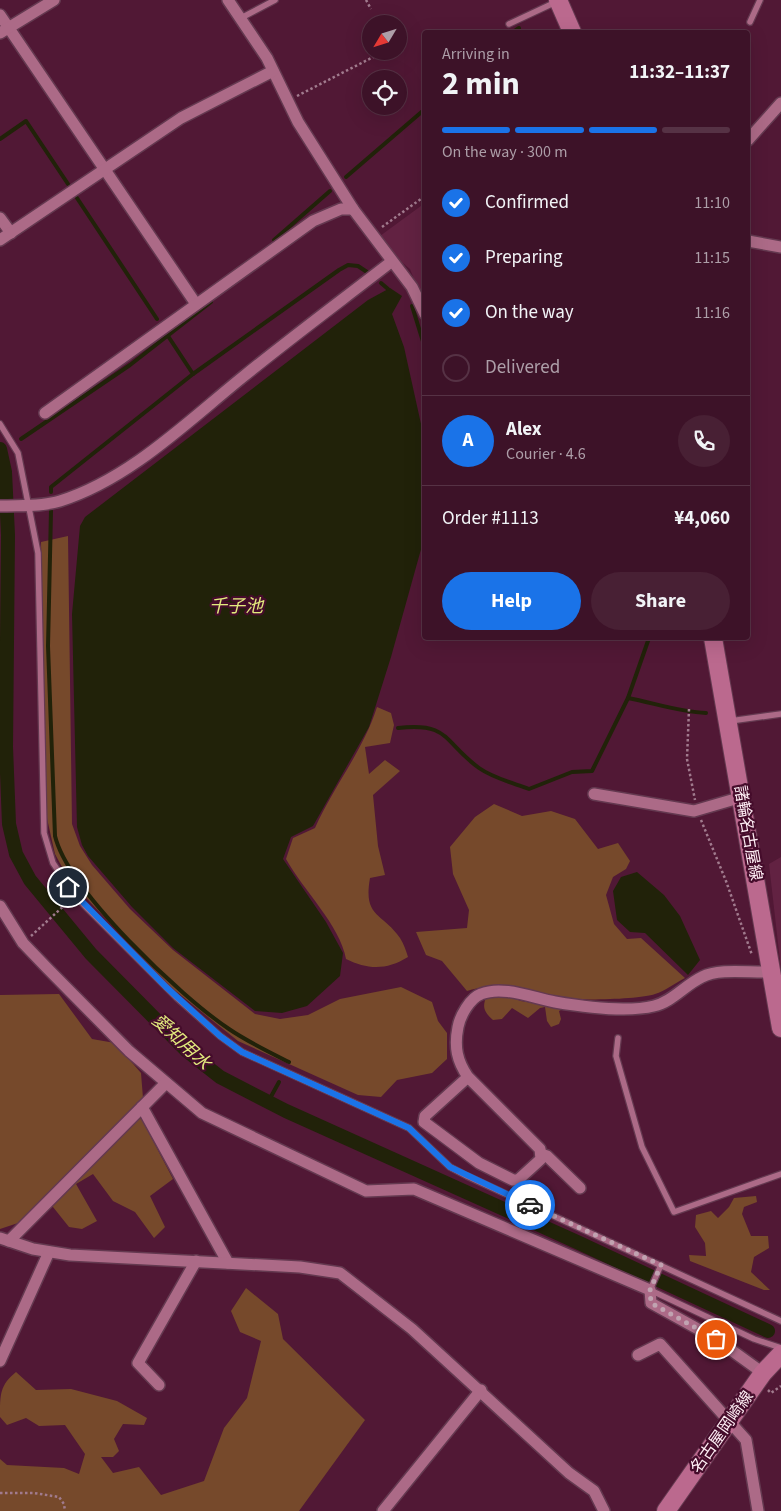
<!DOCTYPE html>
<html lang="en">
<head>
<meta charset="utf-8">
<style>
  :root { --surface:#3d1228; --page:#482034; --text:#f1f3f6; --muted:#ad9ea8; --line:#563245; --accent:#1a73e8 }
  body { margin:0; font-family:"Source Sans 3","Noto Sans JP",sans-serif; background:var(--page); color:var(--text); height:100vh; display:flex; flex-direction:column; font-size:19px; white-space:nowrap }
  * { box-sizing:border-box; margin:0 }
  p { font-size:16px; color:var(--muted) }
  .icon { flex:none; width:28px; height:28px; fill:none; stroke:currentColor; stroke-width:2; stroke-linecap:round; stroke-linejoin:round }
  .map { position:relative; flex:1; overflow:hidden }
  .side { position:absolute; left:422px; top:30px; width:328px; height:610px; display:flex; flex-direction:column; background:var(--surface); border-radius:5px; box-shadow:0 5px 20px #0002,0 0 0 1px var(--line) }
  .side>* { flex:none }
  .needle { width:32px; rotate:232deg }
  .controls { position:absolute; left:362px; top:15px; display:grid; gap:10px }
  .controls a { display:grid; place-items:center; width:45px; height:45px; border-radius:50%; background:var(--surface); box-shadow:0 5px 20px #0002,0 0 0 1px var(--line); font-size:25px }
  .pin { position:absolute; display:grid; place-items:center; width:42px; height:42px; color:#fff; margin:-21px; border:2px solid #fff; border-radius:50%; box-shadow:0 1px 5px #0007 }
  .courier { position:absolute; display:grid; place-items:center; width:50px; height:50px; margin:-25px; border:4px solid #1a73e8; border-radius:50%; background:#fff; color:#222; box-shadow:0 1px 6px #0007 }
  .headline em { font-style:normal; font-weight:700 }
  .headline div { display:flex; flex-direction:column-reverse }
  .headline { display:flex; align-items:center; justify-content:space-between; height:85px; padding:0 20px }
  h1 { font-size:32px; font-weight:700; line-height:38px }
  .bar { display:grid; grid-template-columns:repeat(4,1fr); gap:8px 5px; align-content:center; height:60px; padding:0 20px }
  .bar i { height:6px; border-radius:4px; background:var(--line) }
  .bar .active { background:var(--accent) }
  .bar p { grid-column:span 4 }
  .line { display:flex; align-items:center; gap:12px; padding:0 20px; border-top:1px solid var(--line) }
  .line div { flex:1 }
  .round { display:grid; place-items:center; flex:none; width:52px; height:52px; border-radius:26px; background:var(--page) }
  ol { padding:0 20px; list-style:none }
  li { display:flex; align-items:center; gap:15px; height:55px }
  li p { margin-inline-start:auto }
  li .icon { padding:5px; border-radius:50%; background:var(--accent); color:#fff; stroke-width:4 }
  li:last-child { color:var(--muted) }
  li i { width:28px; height:28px; border:2px solid var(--line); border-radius:50% }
  .cta { display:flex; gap:10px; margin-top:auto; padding:10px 20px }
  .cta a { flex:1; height:58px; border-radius:30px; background:var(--accent); color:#fff; font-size:20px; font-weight:700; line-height:58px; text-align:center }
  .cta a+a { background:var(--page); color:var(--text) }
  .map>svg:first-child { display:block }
  .built { fill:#622242 }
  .green { fill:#76492b }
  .water { fill:#212209 }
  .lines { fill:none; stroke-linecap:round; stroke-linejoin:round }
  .stream { stroke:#212209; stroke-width:4 }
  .canal { stroke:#212209; stroke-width:14 }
  .service-casing { stroke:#643950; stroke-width:8 }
  .minor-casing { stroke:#643950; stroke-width:14 }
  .primary-casing { stroke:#643950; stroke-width:20 }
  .path { stroke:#a17b8e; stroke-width:2.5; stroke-dasharray:2.5 2.5; stroke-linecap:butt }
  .service { stroke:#ac6a87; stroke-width:5.5 }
  .minor { stroke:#ac6a87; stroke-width:11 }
  .primary { stroke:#bb698e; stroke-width:18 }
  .done { stroke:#c1a3b1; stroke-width:5; stroke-dasharray:0 9 }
  .route { stroke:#1a73e8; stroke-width:6 }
  .labels { text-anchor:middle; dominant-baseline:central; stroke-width:4.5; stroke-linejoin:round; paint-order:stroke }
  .street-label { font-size:16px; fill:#feeef4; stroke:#450c2b }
  .water-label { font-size:18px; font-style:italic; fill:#e2ea7d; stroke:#450c2b }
</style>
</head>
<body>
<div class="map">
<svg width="781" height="1511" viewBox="0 0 781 1511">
  <rect width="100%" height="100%" fill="#511835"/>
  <!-- built -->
  <g class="built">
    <polygon points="425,203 425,306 410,269 398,259 380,236"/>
    <polygon points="781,857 781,969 769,864"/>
  </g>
  <!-- green -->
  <g class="green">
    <polygon points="68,536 72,824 80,846 92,865 130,909 173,950 255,1014 280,1019 308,1015 340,999 401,987 432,1002 438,1021 447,1033 447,1059 432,1073 397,1080 381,1097 358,1095 238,1041 172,988 69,880 55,854 46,814 41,542"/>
    <path d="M 377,707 L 391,713 L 394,725 L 390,743 L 365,747 L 369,774 L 385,760 L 400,771 L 373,795 L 378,846 L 385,875 L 370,878 C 363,918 382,912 400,938 C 404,944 406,951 408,957 C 387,970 368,970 346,959 C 340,925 303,890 286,859 L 293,838 L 315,828 C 333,787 363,751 377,707 Z"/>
    <path d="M 494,804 L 522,816 L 551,811 L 575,819 L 598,849 L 618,843 L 630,861 L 626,869 L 613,877 L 606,895 L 614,924 L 627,939 L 641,938 L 685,978 C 675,983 665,991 655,994 C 639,1000 568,1001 552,997 C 514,988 507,979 467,991 L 442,961 L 426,955 L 416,932 L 467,928 L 469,910 L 453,874 L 450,847 L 475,817 Z"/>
    <polygon points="59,994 92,1039 115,1043 141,1073 143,1098 138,1105 141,1118 173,1179 150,1196 165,1227 154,1238 135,1212 113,1201 93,1174 76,1184 97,1221 82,1229 69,1227 45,1197 27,1220 0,1229 0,995"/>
    <path d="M 501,994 L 521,1001 L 565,1008 L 559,1011 L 561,1019 L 559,1024 L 551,1027 L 547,1021 L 545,1007 L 540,1008 L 528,1018 L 512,1008 L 502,1019 L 493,1020 C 485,1013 481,1007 487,996 Z"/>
    <polygon points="756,1196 757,1202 744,1207 742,1214 751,1236 768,1236 769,1248 754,1257 751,1272 770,1290 764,1290 690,1261 689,1255 706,1256 705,1243 695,1227 696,1215 711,1211 718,1218 729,1207 734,1198"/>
    <path d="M 246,1288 L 278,1314 L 283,1339 L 365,1420 L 299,1511 L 0,1511 L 0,1459 L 7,1465 L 64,1468 L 79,1474 L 85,1454 L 65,1425 L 39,1426 L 26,1418 L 7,1425 L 0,1417 C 0,1394 0,1385 16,1372 L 36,1390 L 71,1389 L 117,1401 L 147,1418 L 144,1425 L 123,1424 L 114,1439 L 119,1451 L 113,1457 L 101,1457 L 113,1473 L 139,1467 L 161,1495 L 204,1481 L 224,1428 L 247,1398 L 261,1341 L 240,1332 L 231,1311 Z"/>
  </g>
  <!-- water -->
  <g class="water">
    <polygon points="390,288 402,296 392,314 404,347 425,442 425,535 391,657 369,727 313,826 291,837 283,859 326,922 343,953 340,976 307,1006 282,1013 255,1011 173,948 132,907 88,856 82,845 77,827 72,614 80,526 85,517 368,300"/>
    <polygon points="637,872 664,895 680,916 700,960 688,975 645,933 630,932 617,920 613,891 621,877"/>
  </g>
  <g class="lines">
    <!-- stream -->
    <g class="stream">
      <polyline points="513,32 519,28"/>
      <polyline points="0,139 26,121 68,184"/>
      <polyline points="346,177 425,109"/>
      <polyline points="77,198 157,319"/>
      <polyline points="274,240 330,191"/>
      <polyline points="381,283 388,289"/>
      <polyline points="412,306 425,348"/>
      <polyline points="168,336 193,374"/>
      <polyline points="21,439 130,365 211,302"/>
      <polyline points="2,452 4,451"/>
      <polyline points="51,492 51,487 193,374 339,270 348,265 358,266 367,272"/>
      <path d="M 51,511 L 48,646 L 55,836 C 68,890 181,997 229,1029 C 248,1042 269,1052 289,1062"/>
      <path d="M 628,698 C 654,703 680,712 706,713"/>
      <path d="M 398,728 C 450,722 443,742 479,768 C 493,778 513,783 529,789 L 572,772 L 592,771 L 628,698 L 649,638"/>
      <polyline points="268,1102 279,1082"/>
    </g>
    <!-- canal -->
    <polyline class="canal" points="0,449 5,472 8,535 6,747 9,824 16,854 30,880 91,954 187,1051 220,1077 286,1111 577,1242 768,1331"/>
    <defs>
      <g id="service">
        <polyline points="241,18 275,0"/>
        <polyline points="750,22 760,0"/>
        <polyline points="509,24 556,2"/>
        <polyline points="0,424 18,453 38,553 44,833 53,863 75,896 177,998 220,1036 242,1052 409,1128 450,1167 467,1176 781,1321"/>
        <polyline points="730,721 781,714"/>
        <polyline points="618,1038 616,1056 642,1147 674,1212 781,1174"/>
        <polyline points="661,1265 650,1290 754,1339 781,1348"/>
      </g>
      <g id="minor">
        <polyline points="228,0 267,58 298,122 353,209 412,287 425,314"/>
        <polyline points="0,15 196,304"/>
        <polyline points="0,33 54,0"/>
        <polyline points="748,140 781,103"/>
        <polyline points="0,218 11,233"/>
        <polyline points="0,240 181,118 273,71"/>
        <polyline points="748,241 781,247"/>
        <polyline points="45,413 313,221 341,209 353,209"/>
        <path d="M 0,506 C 20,505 41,507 60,501 C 130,479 188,421 244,376 C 292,337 342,300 391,262"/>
        <polyline points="594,794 694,811 742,797"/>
        <polyline points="0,906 23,943 47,968 129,1051 202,1113 366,1191 414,1189 650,1290 651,1303 716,1339 763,1373"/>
        <path d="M 468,1077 L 425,1116 L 424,1122 L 479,1163 L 513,1180 L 518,1180 L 541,1159 L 540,1149 L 468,1077 C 457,1061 454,1047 458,1027 C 460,1016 470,998 481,994 C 503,985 533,998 555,1002 C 584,1007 625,1013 654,1006 C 672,1002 685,985 702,977 C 720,968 749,973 770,972"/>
        <polyline points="142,1107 228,1263"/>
        <polyline points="541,1154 547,1156 580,1188"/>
        <polyline points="0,1238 33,1249 70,1255 300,1267 340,1273 412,1329 569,1473 594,1491 604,1511"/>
        <polyline points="9,1241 166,1083"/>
        <polyline points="638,1355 660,1344 746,1440 758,1511"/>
        <polyline points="0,1361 49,1252"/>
        <polyline points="159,1385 138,1363 196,1261"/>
        <polyline points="383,1511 481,1390"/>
      </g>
      <g id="primary">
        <polyline points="558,0 572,32"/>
        <polyline points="713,638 781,1028"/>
        <polyline points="666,1511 763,1373 781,1354"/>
      </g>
    </defs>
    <!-- service casing -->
    <use href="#service" class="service-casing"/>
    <!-- minor casing -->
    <use href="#minor" class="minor-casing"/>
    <!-- primary casing -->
    <use href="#primary" class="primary-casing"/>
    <!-- path -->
    <g class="path">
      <polyline points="366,0 371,9"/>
      <polyline points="297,96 385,51"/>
      <polyline points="382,227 425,196"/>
      <polyline points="689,709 687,759 695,800"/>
      <polyline points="701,820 726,881 752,955"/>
      <polyline points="31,936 68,902"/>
      <polyline points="768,1390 771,1393 781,1386"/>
      <polyline points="0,1493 34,1493 59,1497 64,1504 65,1511"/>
    </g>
    <!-- service -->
    <use href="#service" class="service"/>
    <!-- minor -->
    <use href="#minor" class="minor"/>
    <!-- primary -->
    <use href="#primary" class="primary"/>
  </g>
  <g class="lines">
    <!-- done -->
    <polyline class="done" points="530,1205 661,1265 650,1290 651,1303 716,1339"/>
    <!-- route -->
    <polyline class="route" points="68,887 166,987 220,1036 242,1052 409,1128 450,1167 530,1205"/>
  </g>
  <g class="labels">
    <!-- street labels -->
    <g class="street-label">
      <text transform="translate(748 833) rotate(80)">諸輪名古屋線</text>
      <text transform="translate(722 1432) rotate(-55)">名古屋岡崎線</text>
    </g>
    <!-- water labels -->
    <g class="water-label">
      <text x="236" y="606">千子池</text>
      <text transform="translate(181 1042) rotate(43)">愛知用水</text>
    </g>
  </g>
</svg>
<div class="controls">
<a><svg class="needle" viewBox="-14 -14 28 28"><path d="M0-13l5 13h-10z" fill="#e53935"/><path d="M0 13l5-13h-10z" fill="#ad9ea8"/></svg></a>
<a><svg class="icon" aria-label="locate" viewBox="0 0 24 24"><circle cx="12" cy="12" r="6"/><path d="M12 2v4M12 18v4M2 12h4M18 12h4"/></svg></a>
</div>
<div class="pin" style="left:716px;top:1339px;background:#ea580c"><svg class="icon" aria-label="bag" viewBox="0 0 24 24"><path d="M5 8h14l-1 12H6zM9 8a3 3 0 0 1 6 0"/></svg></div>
<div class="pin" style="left:68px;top:887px;background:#1f2937"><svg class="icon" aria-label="home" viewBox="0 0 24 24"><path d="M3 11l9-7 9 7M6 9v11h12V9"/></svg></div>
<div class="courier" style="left:530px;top:1205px"><svg class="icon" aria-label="car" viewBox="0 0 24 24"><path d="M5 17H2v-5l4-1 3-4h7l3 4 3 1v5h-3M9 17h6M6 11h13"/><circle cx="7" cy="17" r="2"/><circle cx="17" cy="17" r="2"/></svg></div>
<section class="side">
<div class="headline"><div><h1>2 min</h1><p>Arriving in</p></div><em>11:32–11:37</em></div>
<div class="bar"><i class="active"></i><i class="active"></i><i class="active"></i><i></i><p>On the way · 300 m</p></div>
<ol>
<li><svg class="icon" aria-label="check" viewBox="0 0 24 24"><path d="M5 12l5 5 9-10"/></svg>Confirmed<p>11:10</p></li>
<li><svg class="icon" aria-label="check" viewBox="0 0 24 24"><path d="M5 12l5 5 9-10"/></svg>Preparing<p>11:15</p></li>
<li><svg class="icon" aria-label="check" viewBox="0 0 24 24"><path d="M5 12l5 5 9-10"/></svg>On the way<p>11:16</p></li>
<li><i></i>Delivered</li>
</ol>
<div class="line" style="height:90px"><b class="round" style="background:var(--accent);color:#fff">A</b><div><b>Alex</b><p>Courier · 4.6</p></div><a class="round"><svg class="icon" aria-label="phone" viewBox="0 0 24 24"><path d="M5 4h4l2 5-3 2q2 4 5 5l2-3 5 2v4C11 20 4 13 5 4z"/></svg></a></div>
<div class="line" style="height:65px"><div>Order #1113</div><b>¥4,060</b></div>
<div class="cta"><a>Help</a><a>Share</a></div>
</section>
</div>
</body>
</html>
